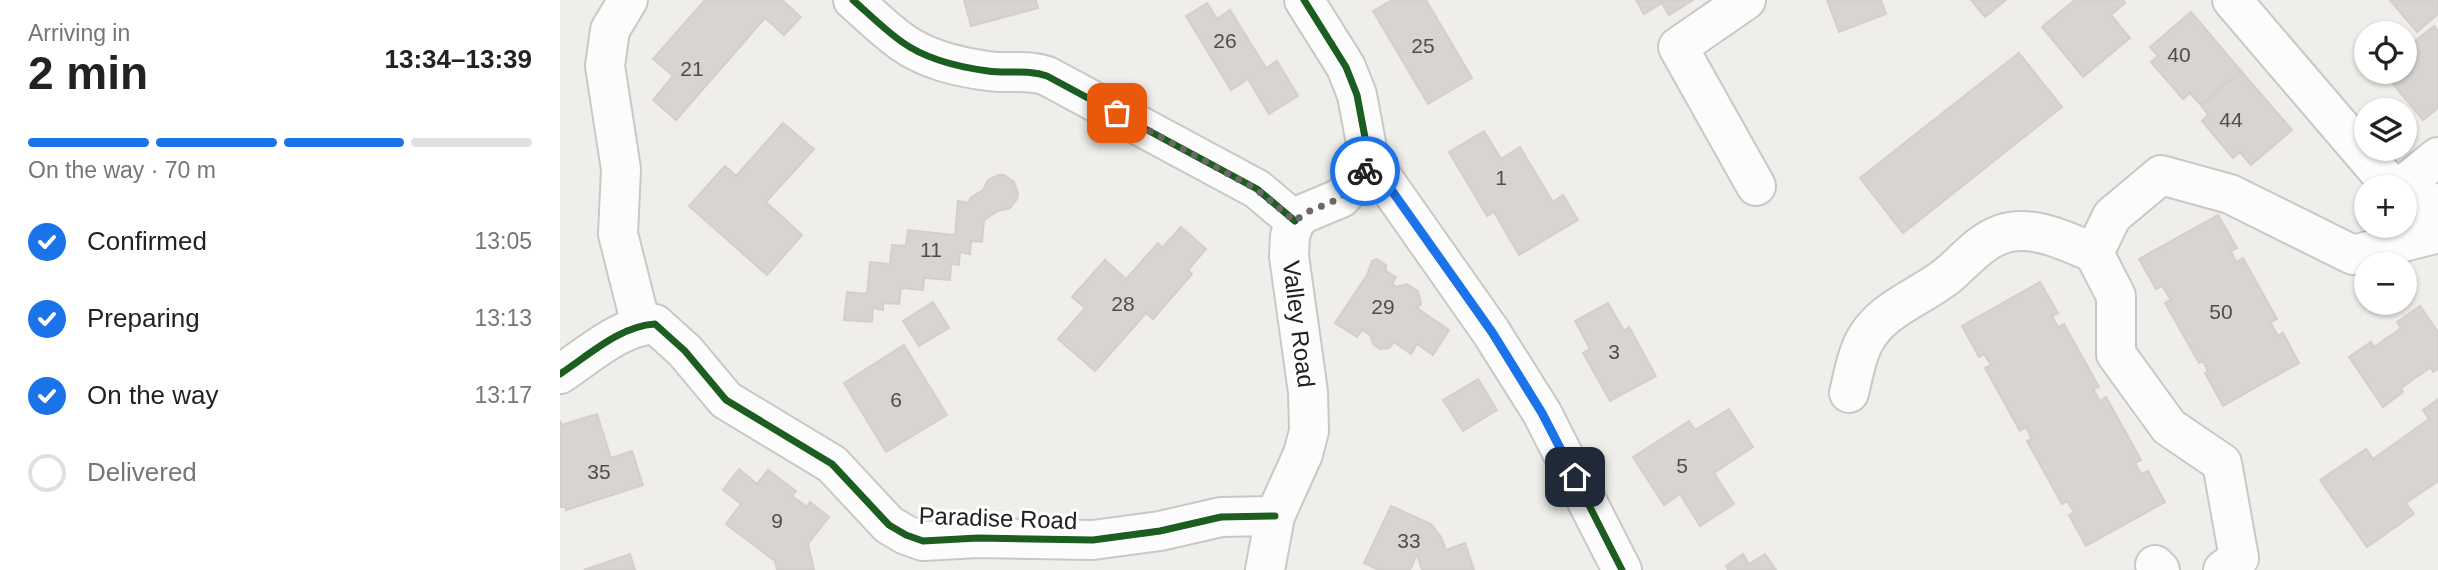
<!DOCTYPE html>
<html lang="en">
<head>
<meta charset="utf-8">
<style>
  :root { --surface:#fff; --page:#f6f6f6; --text:#222; --muted:#767676; --line:#e0e0e0; --accent:#1a73e8 }
  body { margin:0; font-family:Helvetica,sans-serif; background:var(--page); color:var(--text); height:100vh; display:flex; flex-direction:column; font-size:26px; white-space:nowrap }
  * { box-sizing:border-box; margin:0 }
  p { font-size:23px; color:var(--muted) }
  .icon { flex:none; width:38px; height:38px; fill:none; stroke:currentColor; stroke-width:2; stroke-linecap:round; stroke-linejoin:round }
  .map { position:relative; flex:1; overflow:hidden }
  .details { display:flex; flex-direction:column; background:var(--surface); width:560px }
  .details>* { flex:none }
  .controls { position:absolute; left:1794px; top:21px; display:grid; gap:14px }
  .controls a { display:grid; place-items:center; width:63px; height:63px; border-radius:50%; background:var(--surface); box-shadow:0 2px 5px #0004; font-size:35px }
  .pin { position:absolute; display:grid; place-items:center; width:60px; height:60px; color:#fff; margin:-30px; border-radius:14px; box-shadow:0 4px 10px #0006 }
  .courier { position:absolute; display:grid; place-items:center; width:70px; height:70px; margin:-35px; border:5px solid #1a73e8; border-radius:50%; background:#fff; color:#222; box-shadow:0 2px 9px #0007 }
  .head em { font-style:normal; font-weight:800 }
  .head div { display:flex; flex-direction:column-reverse }
  .head { display:flex; align-items:center; justify-content:space-between; height:119px; padding:0 28px }
  h1 { font-size:46px; font-weight:800; line-height:52px }
  .bar { display:grid; grid-template-columns:repeat(4,1fr); gap:10px 7px; align-content:center; height:84px; padding:0 28px }
  .bar i { height:9px; border-radius:5px; background:var(--line) }
  .bar .on { background:var(--accent) }
  .bar p { grid-column:span 4 }
  ol { padding:0 28px; list-style:none }
  li { display:flex; align-items:center; gap:21px; height:77px }
  li p { margin-inline-start:auto }
  li .icon { padding:7px; border-radius:50%; background:var(--accent); color:#fff; stroke-width:4 }
  li:last-child { color:var(--muted) }
  li i { width:38px; height:38px; border:4px solid var(--line); border-radius:50% }
  main { display:flex; flex:1; min-height:0 }
  .map>svg:first-child { display:block }
  .building { fill:#d7d4d2; stroke:#d3d0cc; stroke-width:2 }
  .lines { fill:none; stroke-linecap:round; stroke-linejoin:round }
  .minor-casing { stroke:#c9c8c7; stroke-width:42 }
  .minor { stroke:#fdfcfc; stroke-width:38 }
  .cycleway-casing { stroke:#fff; stroke-width:11 }
  .cycleway { stroke:#1b5e20; stroke-width:7 }
  .done { stroke:#6a6968; stroke-width:7; stroke-dasharray:0 12.6 }
  .route { stroke:#1a73e8; stroke-width:9 }
  .labels { text-anchor:middle; dominant-baseline:central; stroke-width:6; stroke-linejoin:round; paint-order:stroke }
  .number-label { font-size:21px; fill:#4f4e4e }
  .street-label { font-size:24px; fill:#222; stroke:#fff }
</style>
</head>
<body>
<main>
<section class="details">
<div class="head"><div><h1>2 min</h1><p>Arriving in</p></div><em>13:34–13:39</em></div>
<div class="bar"><i class="on"></i><i class="on"></i><i class="on"></i><i></i><p>On the way · 70 m</p></div>
<ol>
<li><svg class="icon" aria-label="check" viewBox="0 0 24 24"><path d="M5 12l5 5 9-10"/></svg>Confirmed<p>13:05</p></li>
<li><svg class="icon" aria-label="check" viewBox="0 0 24 24"><path d="M5 12l5 5 9-10"/></svg>Preparing<p>13:13</p></li>
<li><svg class="icon" aria-label="check" viewBox="0 0 24 24"><path d="M5 12l5 5 9-10"/></svg>On the way<p>13:17</p></li>
<li><i></i>Delivered</li>
</ol>
</section>
<div class="map">
<svg width="1878" height="570" viewBox="0 0 1878 570">
  <rect width="100%" height="100%" fill="#f0eeeb"/>
  <!-- building -->
  <g class="building">
    <polygon points="145,0 222,0 241,17 224,35 205,18 116,120 93,100 113,76 93,59"/>
    <polygon points="404,0 476,0 478,8 411,26"/>
    <polygon points="832,0 866,0 912,78 868,104 813,11"/>
    <polygon points="1076,0 1133,0 1109,15 1102,3 1084,14"/>
    <polygon points="1267,0 1321,0 1326,14 1279,32"/>
    <polygon points="1411,0 1446,0 1425,17"/>
    <polygon points="1515,0 1563,0 1565,3 1551,15 1570,38 1523,77 1482,27"/>
    <polygon points="1830,0 1878,0 1878,14 1857,32"/>
    <polygon points="647,3 657,19 670,10 706,68 717,61 738,96 709,114 688,79 671,90 626,16"/>
    <polygon points="1631,12 1681,71 1641,105 1630,93 1623,99 1591,62 1598,56 1590,47"/>
    <polygon points="1874,26 1878,31 1878,108 1863,120 1823,72 1844,72 1844,50"/>
    <polygon points="1459,53 1502,107 1343,233 1300,178"/>
    <polygon points="1681,71 1732,130 1691,165 1680,152 1673,158 1642,121 1648,115 1641,105"/>
    <polygon points="223,123 254,149 206,202 242,235 207,275 129,206 165,166 176,176"/>
    <polygon points="924,131 941,159 960,147 993,202 1003,195 1018,220 959,255 934,212 927,216 889,152"/>
    <polygon points="438,175 444,175 454,182 458,193 457,199 450,208 438,211 424,220 422,242 411,241 410,254 400,252 399,265 391,264 390,280 364,278 363,290 341,288 339,304 323,303 323,310 313,308 312,322 284,320 287,292 307,294 310,262 330,264 332,245 346,246 348,230 395,235 398,201 409,203 410,198 423,190 428,180"/>
    <polygon points="1658,215 1677,248 1671,251 1676,262 1683,258 1717,319 1710,322 1718,336 1723,333 1739,363 1663,406 1645,373 1648,371 1643,361 1639,363 1605,303 1611,300 1602,286 1596,289 1579,259"/>
    <polygon points="621,227 646,249 628,270 632,274 593,319 586,313 535,371 498,339 525,308 512,297 545,260 566,279 598,243 602,248"/>
    <polygon points="817,259 826,265 826,271 836,277 832,284 837,287 847,284 858,291 861,304 857,308 889,330 873,355 857,344 851,354 834,342 829,348 820,349 813,344 810,335 802,330 797,337 775,323 807,275 812,261"/>
    <polygon points="1480,282 1498,313 1492,316 1498,327 1504,324 1539,387 1533,389 1540,401 1546,397 1581,460 1575,463 1581,474 1588,471 1605,502 1526,546 1509,515 1514,512 1507,501 1502,504 1467,441 1472,439 1466,427 1460,431 1425,368 1431,365 1424,354 1419,357 1402,326"/>
    <polygon points="373,302 389,328 359,346 343,321"/>
    <polygon points="1048,303 1064,331 1069,327 1096,376 1050,401 1023,353 1030,349 1015,321"/>
    <polygon points="1860,306 1878,332 1878,369 1873,372 1871,367 1841,388 1843,392 1823,407 1789,357 1811,342 1814,347 1841,328 1837,322"/>
    <polygon points="344,345 387,415 326,452 284,383"/>
    <polygon points="918,379 937,410 903,431 883,400"/>
    <polygon points="1878,399 1878,481 1846,503 1854,514 1807,547 1760,480 1806,449 1813,459 1869,419 1863,410"/>
    <polygon points="1169,409 1193,447 1154,473 1174,504 1140,526 1120,494 1104,505 1073,457 1129,421 1135,430"/>
    <polygon points="37,414 51,458 72,451 83,485 6,510 6,507 0,507 0,421 2,425"/>
    <polygon points="179,469 197,484 208,470 236,491 232,496 247,507 250,502 269,517 248,544 254,570 217,570 215,561 166,524 181,504 163,490"/>
    <polygon points="831,506 871,524 881,537 886,550 905,543 914,570 862,570 857,554 850,570 819,570 804,563"/>
    <polygon points="70,554 75,570 24,570"/>
    <polygon points="1183,554 1189,564 1205,554 1216,570 1168,570 1166,566"/>
  </g>
  <g class="lines">
    <defs>
      <g id="minor">
        <polyline points="68,0 50,30 45,66 61,169 58,234 81,325"/>
        <path d="M 293,0 C 309,14 325,30 342,42 C 367,60 398,67 428,71 C 449,74 468,69 487,76 L 697,189 L 735,221"/>
        <polyline points="744,0 786,67 797,95 810,164 825,181 931,332 982,413 1062,570"/>
        <polyline points="1186,0 1118,47 1196,186"/>
        <polyline points="1672,0 1832,187"/>
        <polyline points="1841,187 1878,157"/>
        <polyline points="1858,218 1878,203"/>
        <path d="M 0,374 C 29,355 60,326 95,324 L 125,351 L 166,400 L 272,464 L 329,525 L 346,535 L 363,541 L 418,538 L 533,540 L 600,531 L 661,517 L 715,516"/>
        <path d="M 1289,393 C 1293,377 1296,357 1304,342 C 1321,309 1359,298 1387,276 C 1404,262 1419,242 1442,234 C 1472,224 1506,241 1534,253"/>
        <polyline points="1595,565 1600,570"/>
        <polyline points="705,570 715,516 743,454 749,431 748,392 729,256 730,236 735,221 745,213 781,198 810,164"/>
        <polyline points="1663,570 1679,558 1662,463 1609,427 1556,354 1556,296 1534,253 1552,216 1601,175 1670,194 1793,255 1871,235"/>
      </g>
    </defs>
    <!-- minor casing -->
    <use href="#minor" class="minor-casing"/>
    <!-- minor -->
    <use href="#minor" class="minor"/>
    <defs>
      <g id="cycleway">
        <path d="M 293,0 C 309,14 325,30 342,42 C 367,60 398,67 428,71 C 449,74 468,69 487,76 L 697,189 L 735,221"/>
        <polyline points="744,0 786,67 797,95 810,164 825,181 931,332 982,413 1062,570"/>
        <path d="M 0,374 C 29,355 60,326 95,324 L 125,351 L 166,400 L 272,464 L 329,525 L 346,535 L 363,541 L 418,538 L 533,540 L 600,531 L 661,517 L 715,516"/>
      </g>
    </defs>
    <!-- cycleway casing -->
    <use href="#cycleway" class="cycleway-casing"/>
    <!-- cycleway -->
    <use href="#cycleway" class="cycleway"/>
  </g>
  <g class="lines">
    <!-- done -->
    <polyline class="done" points="557,113 696,189 735,221 745,213 781,198 805,171"/>
    <!-- route -->
    <polyline class="route" points="805,171 810,164 825,181 932,332 982,413 1015,477"/>
  </g>
  <g class="labels">
    <!-- number labels -->
    <g class="number-label">
      <text x="665" y="40">26</text>
      <text x="863" y="45">25</text>
      <text x="1619" y="54">40</text>
      <text x="132" y="68">21</text>
      <text x="1671" y="119">44</text>
      <text x="941" y="177">1</text>
      <text x="371" y="249">11</text>
      <text x="563" y="303">28</text>
      <text x="823" y="306">29</text>
      <text x="1661" y="311">50</text>
      <text x="1054" y="351">3</text>
      <text x="336" y="399">6</text>
      <text x="1122" y="465">5</text>
      <text x="39" y="471">35</text>
      <text x="217" y="520">9</text>
      <text x="849" y="540">33</text>
    </g>
    <!-- street labels -->
    <g class="street-label">
      <text transform="translate(739 324) rotate(83)">Valley Road</text>
      <text transform="translate(438 518) rotate(2)">Paradise Road</text>
    </g>
  </g>
</svg>
<div class="controls">
<a><svg class="icon" aria-label="locate" viewBox="0 0 24 24"><circle cx="12" cy="12" r="6"/><path d="M12 2v4M12 18v4M2 12h4M18 12h4"/></svg></a>
<a><svg class="icon" aria-label="layers" viewBox="0 0 24 24"><path d="M12 4l9 5-9 5-9-5zM3 14l9 5 9-5"/></svg></a>
<a>+</a>
<a>−</a>
</div>
<div class="pin" style="left:557px;top:113px;background:#ea580c"><svg class="icon" aria-label="bag" viewBox="0 0 24 24"><path d="M5 8h14l-1 12H6zM9 8a3 3 0 0 1 6 0"/></svg></div>
<div class="pin" style="left:1015px;top:477px;background:#1f2937"><svg class="icon" aria-label="home" viewBox="0 0 24 24"><path d="M3 11l9-7 9 7M6 9v11h12V9"/></svg></div>
<div class="courier" style="left:805px;top:171px"><svg class="icon" aria-label="bike" viewBox="0 0 24 24"><circle cx="6" cy="16" r="4"/><circle cx="18" cy="16" r="4"/><path d="M6 16l4-8h5l3 8M10 8l3 8H6M13 5h3"/></svg></div>
</div>
</main>
</body>
</html>
